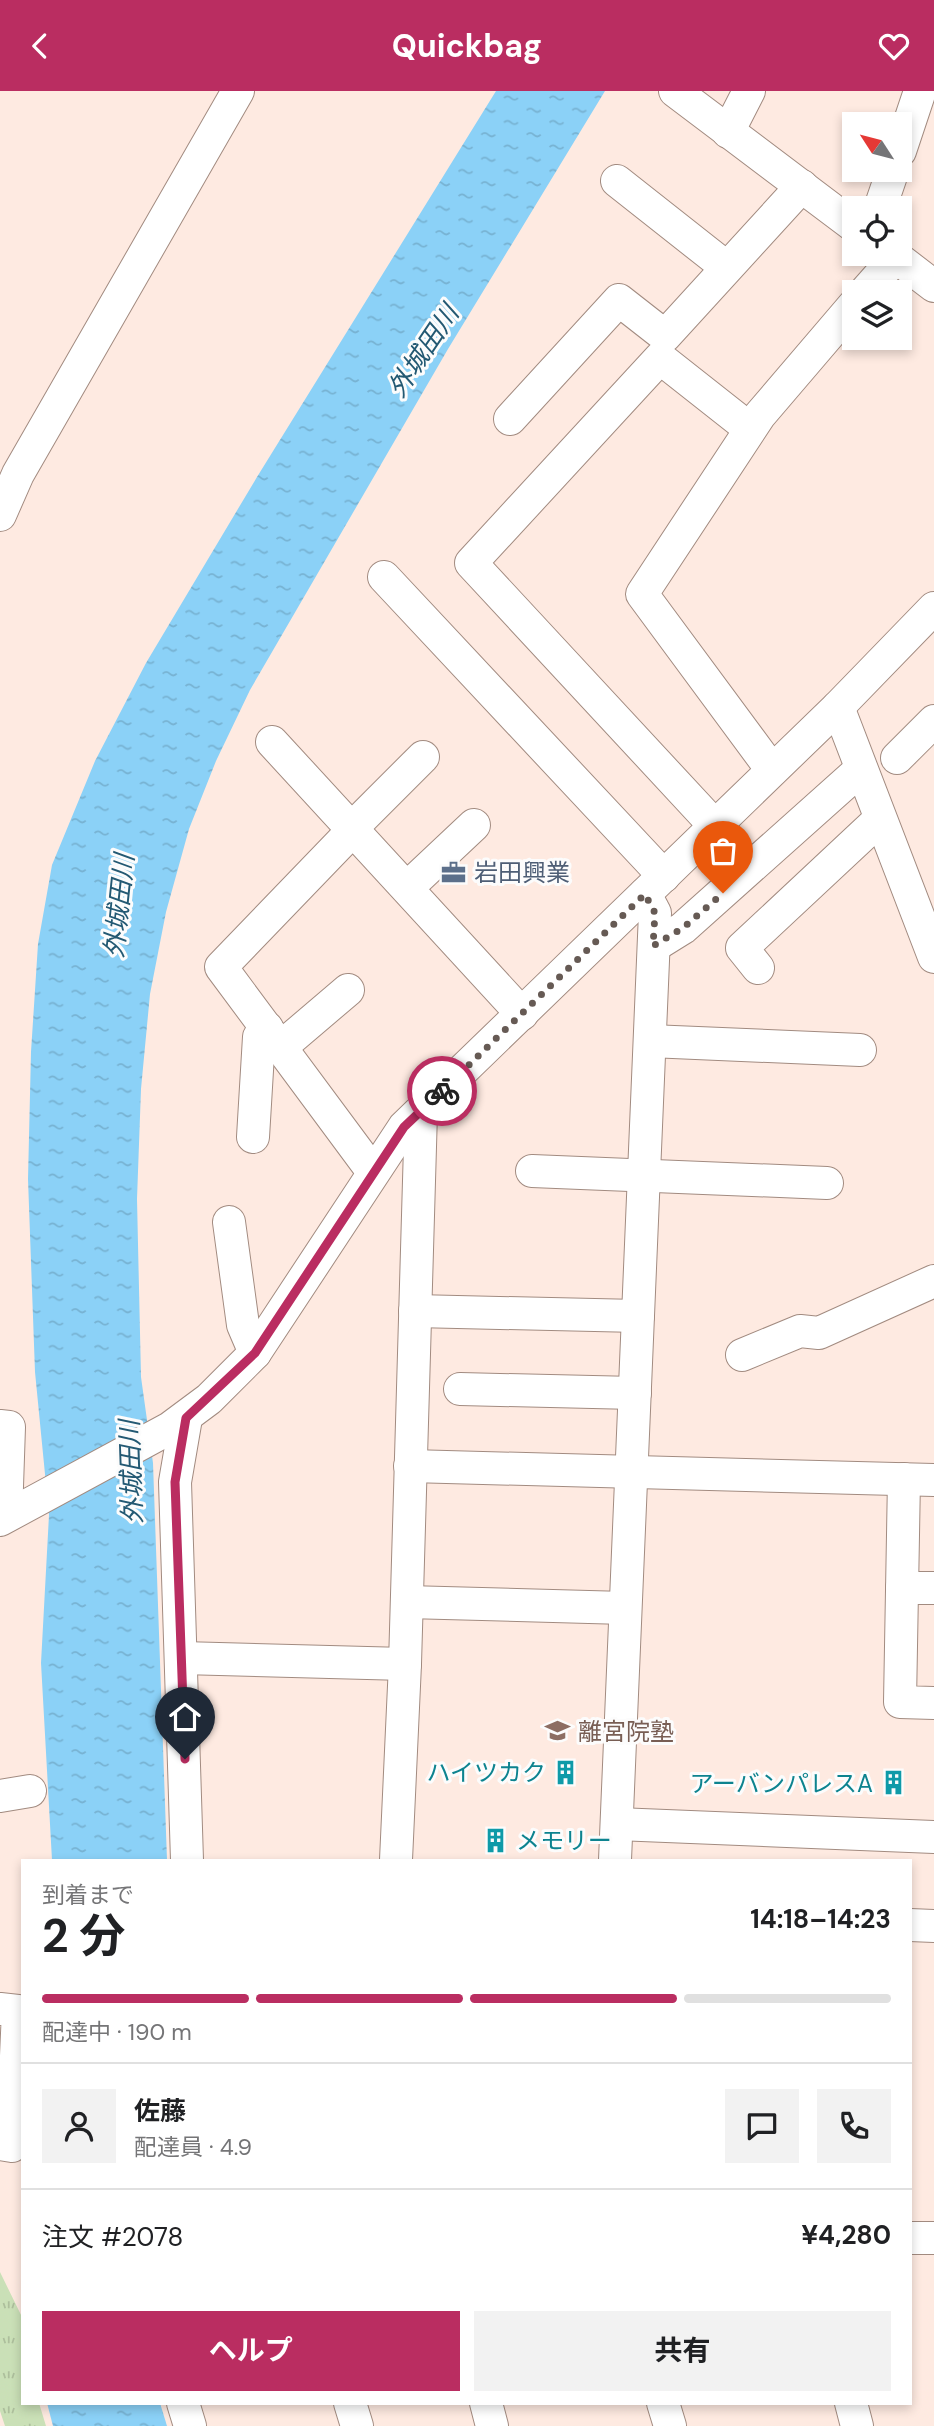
<!DOCTYPE html>
<html lang="ja">
<head>
<meta charset="utf-8">
<style>
  :root { --surface:#fff; --page:#f2f2f2; --text:#202124; --muted:#757577; --line:#e0e0e0; --accent:#ba2d61 }
  body { margin:0; font-family:"DM Sans","Noto Sans JP",sans-serif; background:var(--page); color:var(--text); height:100vh; display:flex; flex-direction:column; font-size:26px; white-space:nowrap }
  * { box-sizing:border-box; margin:0 }
  p { font-size:23px; color:var(--muted) }
  .icon { flex:none; width:38px; height:38px; fill:none; stroke:currentColor; stroke-width:2; stroke-linecap:round; stroke-linejoin:round }
  .map { position:relative; flex:1; overflow:hidden }
  .drawer { position:absolute; left:21px; top:1768px; width:891px; height:546px; display:flex; flex-direction:column; background:var(--surface); border-radius:0px; box-shadow:0 4px 10px #0003 }
  .drawer>* { flex:none }
  .needle { width:46px; rotate:306deg }
  .buttons { position:absolute; left:842px; top:21px; display:grid; gap:14px }
  .buttons a { display:grid; place-items:center; width:70px; height:70px; border-radius:0px; background:var(--surface); box-shadow:0 4px 10px #0003; font-size:35px }
  .pin { position:absolute; display:grid; place-items:center; width:60px; height:60px; color:#fff; margin:-72px -30px; border-radius:50% 50% 50% 0; rotate:-45deg; box-shadow:0 0 7px #0007 }
  .pin .icon { rotate:45deg }
  .courier { position:absolute; display:grid; place-items:center; width:70px; height:70px; margin:-35px; border:5px solid #ba2d61; border-radius:50%; background:#fff; color:#222; box-shadow:0 2px 9px #0007 }
  .summary em { font-style:normal; font-weight:700 }
  .summary div { display:flex; flex-direction:column-reverse }
  .summary { display:flex; align-items:center; justify-content:space-between; height:119px; padding:0 21px }
  h1 { font-size:46px; font-weight:700; line-height:52px }
  .bar { display:grid; grid-template-columns:repeat(4,1fr); gap:10px 7px; align-content:center; height:84px; padding:0 21px }
  .bar i { height:9px; border-radius:5px; background:var(--line) }
  .bar .selected { background:var(--accent) }
  .bar p { grid-column:span 4 }
  .line { display:flex; align-items:center; gap:18px; padding:0 21px; border-top:2px solid var(--line) }
  .line div { flex:1 }
  .round { display:grid; place-items:center; flex:none; width:74px; height:74px; border-radius:0px; background:var(--page) }
  .cta { display:flex; gap:14px; margin-top:auto; padding:14px 21px }
  .cta a { flex:1; height:80px; border-radius:0px; background:var(--accent); color:#fff; font-size:28px; font-weight:700; line-height:80px; text-align:center }
  .cta a+a { background:var(--page); color:var(--text) }
  header { display:flex; justify-content:space-between; align-items:center; height:91px; padding:0 21px; background:var(--accent); color:#fff; font-size:32px; font-weight:700 }
  .map>svg:first-child { display:block }
  .grass { fill:url(#grass-tufts) }
  .water { fill:url(#water-ripples) }
  .lines { fill:none; stroke-linecap:round; stroke-linejoin:round }
  .minor-casing { stroke:#a28b80; stroke-width:34 }
  .minor { stroke:#fff; stroke-width:32 }
  .done { stroke:#665a54; stroke-width:7; stroke-dasharray:0 12.6 }
  .route { stroke:#ba2d61; stroke-width:9 }
  .labels { text-anchor:middle; dominant-baseline:central; stroke-width:6; stroke-linejoin:round; paint-order:stroke }
  .service-label { font-size:24px; fill:#4e5e75; stroke:#fcfcfc; text-anchor:start }
  .education-label { font-size:24px; fill:#785e54; stroke:#fcfcfc; text-anchor:start }
  .culture-label { font-size:24px; fill:#0d838f; stroke:#fcfcfc; text-anchor:end }
  .water-label { font-size:26px; font-style:italic; fill:#235973; stroke:#fcfcfc }
</style>
</head>
<body>
<header><svg class="icon" aria-label="back" viewBox="0 0 24 24"><path d="M15 5l-7 7 7 7"/></svg>Quickbag<svg class="icon" aria-label="heart" viewBox="0 0 24 24"><path d="M12 20l-8-8c-3-5 5-10 8-4 3-6 11-1 8 4z"/></svg></header>
<div class="map">
<svg width="934" height="2335" viewBox="0 0 934 2335">
  <defs>
    <pattern id="grass-tufts" width="24" height="20" patternUnits="userSpaceOnUse" patternTransform="scale(1.75)"><rect width="24" height="20" fill="#cae0b7"/><path d="M3 7l-1-3M5 7V3M7 7l1-3M15 17l-1-3M17 17v-4M19 17l1-3" fill="none" stroke="#adbf9c"/></pattern>
    <pattern id="water-ripples" width="26" height="14" patternUnits="userSpaceOnUse" patternTransform="scale(1.75)"><rect width="26" height="14" fill="#8bd1f7"/><path d="M2 4q2-2 4 0t4 0M15 11q2-2 4 0t4 0" fill="none" stroke="#77b2d2"/></pattern>
  </defs>
  <rect width="100%" height="100%" fill="#feeae1"/>
  <!-- grass -->
  <polygon class="grass" points="0,2181 23,2228 23,2312 39,2312 46,2335 5,2335 0,2320"/>
  <!-- water -->
  <g class="water">
    <polygon points="496,0 605,0 448,258 250,599 216,670 189,738 166,821 150,903 141,998 137,1108 141,1286 153,1372 167,1769 52,1769 41,1572 49,1424 35,1281 28,1088 31,961 38,853 52,774 95,670 146,572 257,386"/>
    <polygon points="47,2312 160,2312 167,2335 53,2335"/>
  </g>
  <g class="lines">
    <defs>
      <g id="minor">
        <polyline points="675,0 854,135"/>
        <polyline points="728,41 749,0"/>
        <polyline points="900,60 920,0"/>
        <polyline points="617,90 726,176"/>
        <polyline points="880,117 893,79"/>
        <polyline points="892,163 934,195"/>
        <polyline points="865,201 896,166"/>
        <polyline points="510,328 619,209 665,245 802,95"/>
        <polyline points="0,424 18,383 238,0"/>
        <polyline points="384,486 664,785"/>
        <polyline points="838,616 934,866"/>
        <polyline points="272,651 522,923"/>
        <polyline points="897,667 934,630"/>
        <polyline points="772,679 642,503 760,324 854,214"/>
        <polyline points="715,735 471,472 660,267 750,338"/>
        <polyline points="352,737 423,666"/>
        <polyline points="354,738 221,876 373,1081"/>
        <polyline points="407,797 474,734"/>
        <polyline points="654,855 683,837 861,678"/>
        <polyline points="758,877 742,857 880,728"/>
        <polyline points="650,950 860,959"/>
        <polyline points="281,956 348,899"/>
        <polyline points="253,1046 259,946 267,937"/>
        <polyline points="532,1080 827,1092"/>
        <polyline points="229,1131 243,1234 255,1262"/>
        <polyline points="415,1220 638,1225"/>
        <polyline points="742,1264 800,1240 819,1242 934,1190"/>
        <polyline points="460,1298 635,1302"/>
        <polyline points="186,1327 175,1391 187,1769"/>
        <polyline points="0,1335 9,1336 6,1425"/>
        <polyline points="410,1375 934,1389"/>
        <polyline points="904,1388 900,1611 934,1612"/>
        <polyline points="0,1429 170,1337 209,1308 255,1262 404,1036 838,616 934,517"/>
        <polyline points="902,1497 934,1497"/>
        <polyline points="407,1511 625,1517"/>
        <polyline points="182,1567 405,1573"/>
        <polyline points="0,1705 30,1700"/>
        <polyline points="617,1733 934,1746"/>
        <polyline points="396,1769 405,1573 421,1021"/>
        <polyline points="615,1769 655,822 645,803"/>
        <polyline points="910,1834 934,1835"/>
        <polyline points="0,1918 18,1920 12,2055 0,2053"/>
        <polyline points="910,2147 934,2147"/>
        <polyline points="183,2312 190,2335"/>
        <polyline points="350,2312 357,2335"/>
        <polyline points="486,2312 492,2335"/>
        <polyline points="663,2312 670,2335"/>
        <polyline points="851,2312 857,2335"/>
      </g>
    </defs>
    <!-- minor casing -->
    <use href="#minor" class="minor-casing"/>
    <!-- minor -->
    <use href="#minor" class="minor"/>
  </g>
  <g class="lines">
    <!-- done -->
    <polyline class="done" points="442,1000 645,803 655,822 653,855 683,837 723,802"/>
    <!-- route -->
    <polyline class="route" points="185,1668 175,1391 186,1327 255,1262 404,1036 442,1000"/>
  </g>
  <!-- icons -->
  <defs>
    <symbol id="office-bare" viewBox="-9 -9 18 18"><path d="M-6-3h4V-5.5h4V-3h4V5H-6ZM-1-4.5V-3h2v-1.5ZM-6 0V1H6V0Z" fill="#5c6f8a" stroke="#fcfcfc" stroke-width="2.5" paint-order="stroke"/></symbol>
    <symbol id="school-bare" viewBox="-9 -9 18 18"><path d="M0-5L7-2L0 1L-7-2ZM-4 1L0 2.5L4 1V4Q0 6-4 4Z" fill="#8d6e63" stroke="#fcfcfc" stroke-width="2.5" paint-order="stroke"/></symbol>
    <symbol id="building-bare" viewBox="-9 -9 18 18"><path d="M-4-6H4V6H1V3H-1V6H-4ZM-2.5-4.3h1.7v1.8h-1.7ZM.8-4.3h1.7v1.8H.8ZM-2.5-1h1.7V.8h-1.7ZM.8-1h1.7V.8H.8Z" fill="#0f9aa8" stroke="#fcfcfc" stroke-width="2.5" paint-order="stroke"/></symbol>
  </defs>
  <g fill-rule="evenodd">
    <use href="#office-bare" x="436" y="764" width="35" height="35"/>
    <use href="#school-bare" x="540" y="1622" width="35" height="35"/>
    <use href="#building-bare" x="548" y="1664" width="35" height="35"/>
    <use href="#building-bare" x="876" y="1674" width="35" height="35"/>
    <use href="#building-bare" x="478" y="1732" width="35" height="35"/>
  </g>
  <g class="labels">
    <!-- service labels -->
    <g class="service-label">
      <text x="474" y="781">岩田興業</text>
    </g>
    <!-- education labels -->
    <g class="education-label">
      <text x="578" y="1640">離宮院塾</text>
    </g>
    <!-- culture labels -->
    <g class="culture-label">
      <text x="546" y="1681">ハイツカク</text>
      <text x="873" y="1692">アーバンパレスA</text>
      <text x="516" y="1749" text-anchor="start">メモリー</text>
    </g>
    <!-- water labels -->
    <g class="water-label">
      <text transform="translate(423 260) rotate(-56)">外城田川</text>
      <text transform="translate(119 815) rotate(-84)">外城田川</text>
      <text transform="translate(131 1381) rotate(-92)">外城田川</text>
    </g>
  </g>
</svg>
<div class="buttons">
<a><svg class="needle" viewBox="-14 -14 28 28"><path d="M0-13l5 13h-10z" fill="#e53935"/><path d="M0 13l5-13h-10z" fill="#757577"/></svg></a>
<a><svg class="icon" aria-label="locate" viewBox="0 0 24 24"><circle cx="12" cy="12" r="6"/><path d="M12 2v4M12 18v4M2 12h4M18 12h4"/></svg></a>
<a><svg class="icon" aria-label="layers" viewBox="0 0 24 24"><path d="M12 4l9 5-9 5-9-5zM3 14l9 5 9-5"/></svg></a>
</div>
<div class="pin" style="left:723px;top:802px;background:#ea580c"><svg class="icon" aria-label="bag" viewBox="0 0 24 24"><path d="M5 8h14l-1 12H6zM9 8a3 3 0 0 1 6 0"/></svg></div>
<div class="pin" style="left:185px;top:1668px;background:#1f2937"><svg class="icon" aria-label="home" viewBox="0 0 24 24"><path d="M3 11l9-7 9 7M6 9v11h12V9"/></svg></div>
<div class="courier" style="left:442px;top:1000px"><svg class="icon" aria-label="bike" viewBox="0 0 24 24"><circle cx="6" cy="16" r="4"/><circle cx="18" cy="16" r="4"/><path d="M6 16l4-8h5l3 8M10 8l3 8H6M13 5h3"/></svg></div>
<section class="drawer">
<div class="summary"><div><h1>2 分</h1><p>到着まで</p></div><em>14:18–14:23</em></div>
<div class="bar"><i class="selected"></i><i class="selected"></i><i class="selected"></i><i></i><p>配達中 · 190 m</p></div>
<div class="line" style="height:126px"><a class="round"><svg class="icon" aria-label="person" viewBox="0 0 24 24"><circle cx="12" cy="8" r="4"/><path d="M4 21q1-7 8-7t8 7"/></svg></a><div><b>佐藤</b><p>配達員 · 4.9</p></div><a class="round"><svg class="icon" aria-label="chat" viewBox="0 0 24 24"><path d="M4 5h16v11H9l-5 4z"/></svg></a><a class="round"><svg class="icon" aria-label="phone" viewBox="0 0 24 24"><path d="M5 4h4l2 5-3 2q2 4 5 5l2-3 5 2v4C11 20 4 13 5 4z"/></svg></a></div>
<div class="line" style="height:91px"><div>注文 #2078</div><b>¥4,280</b></div>
<div class="cta"><a>ヘルプ</a><a>共有</a></div>
</section>
</div>
</body>
</html>
